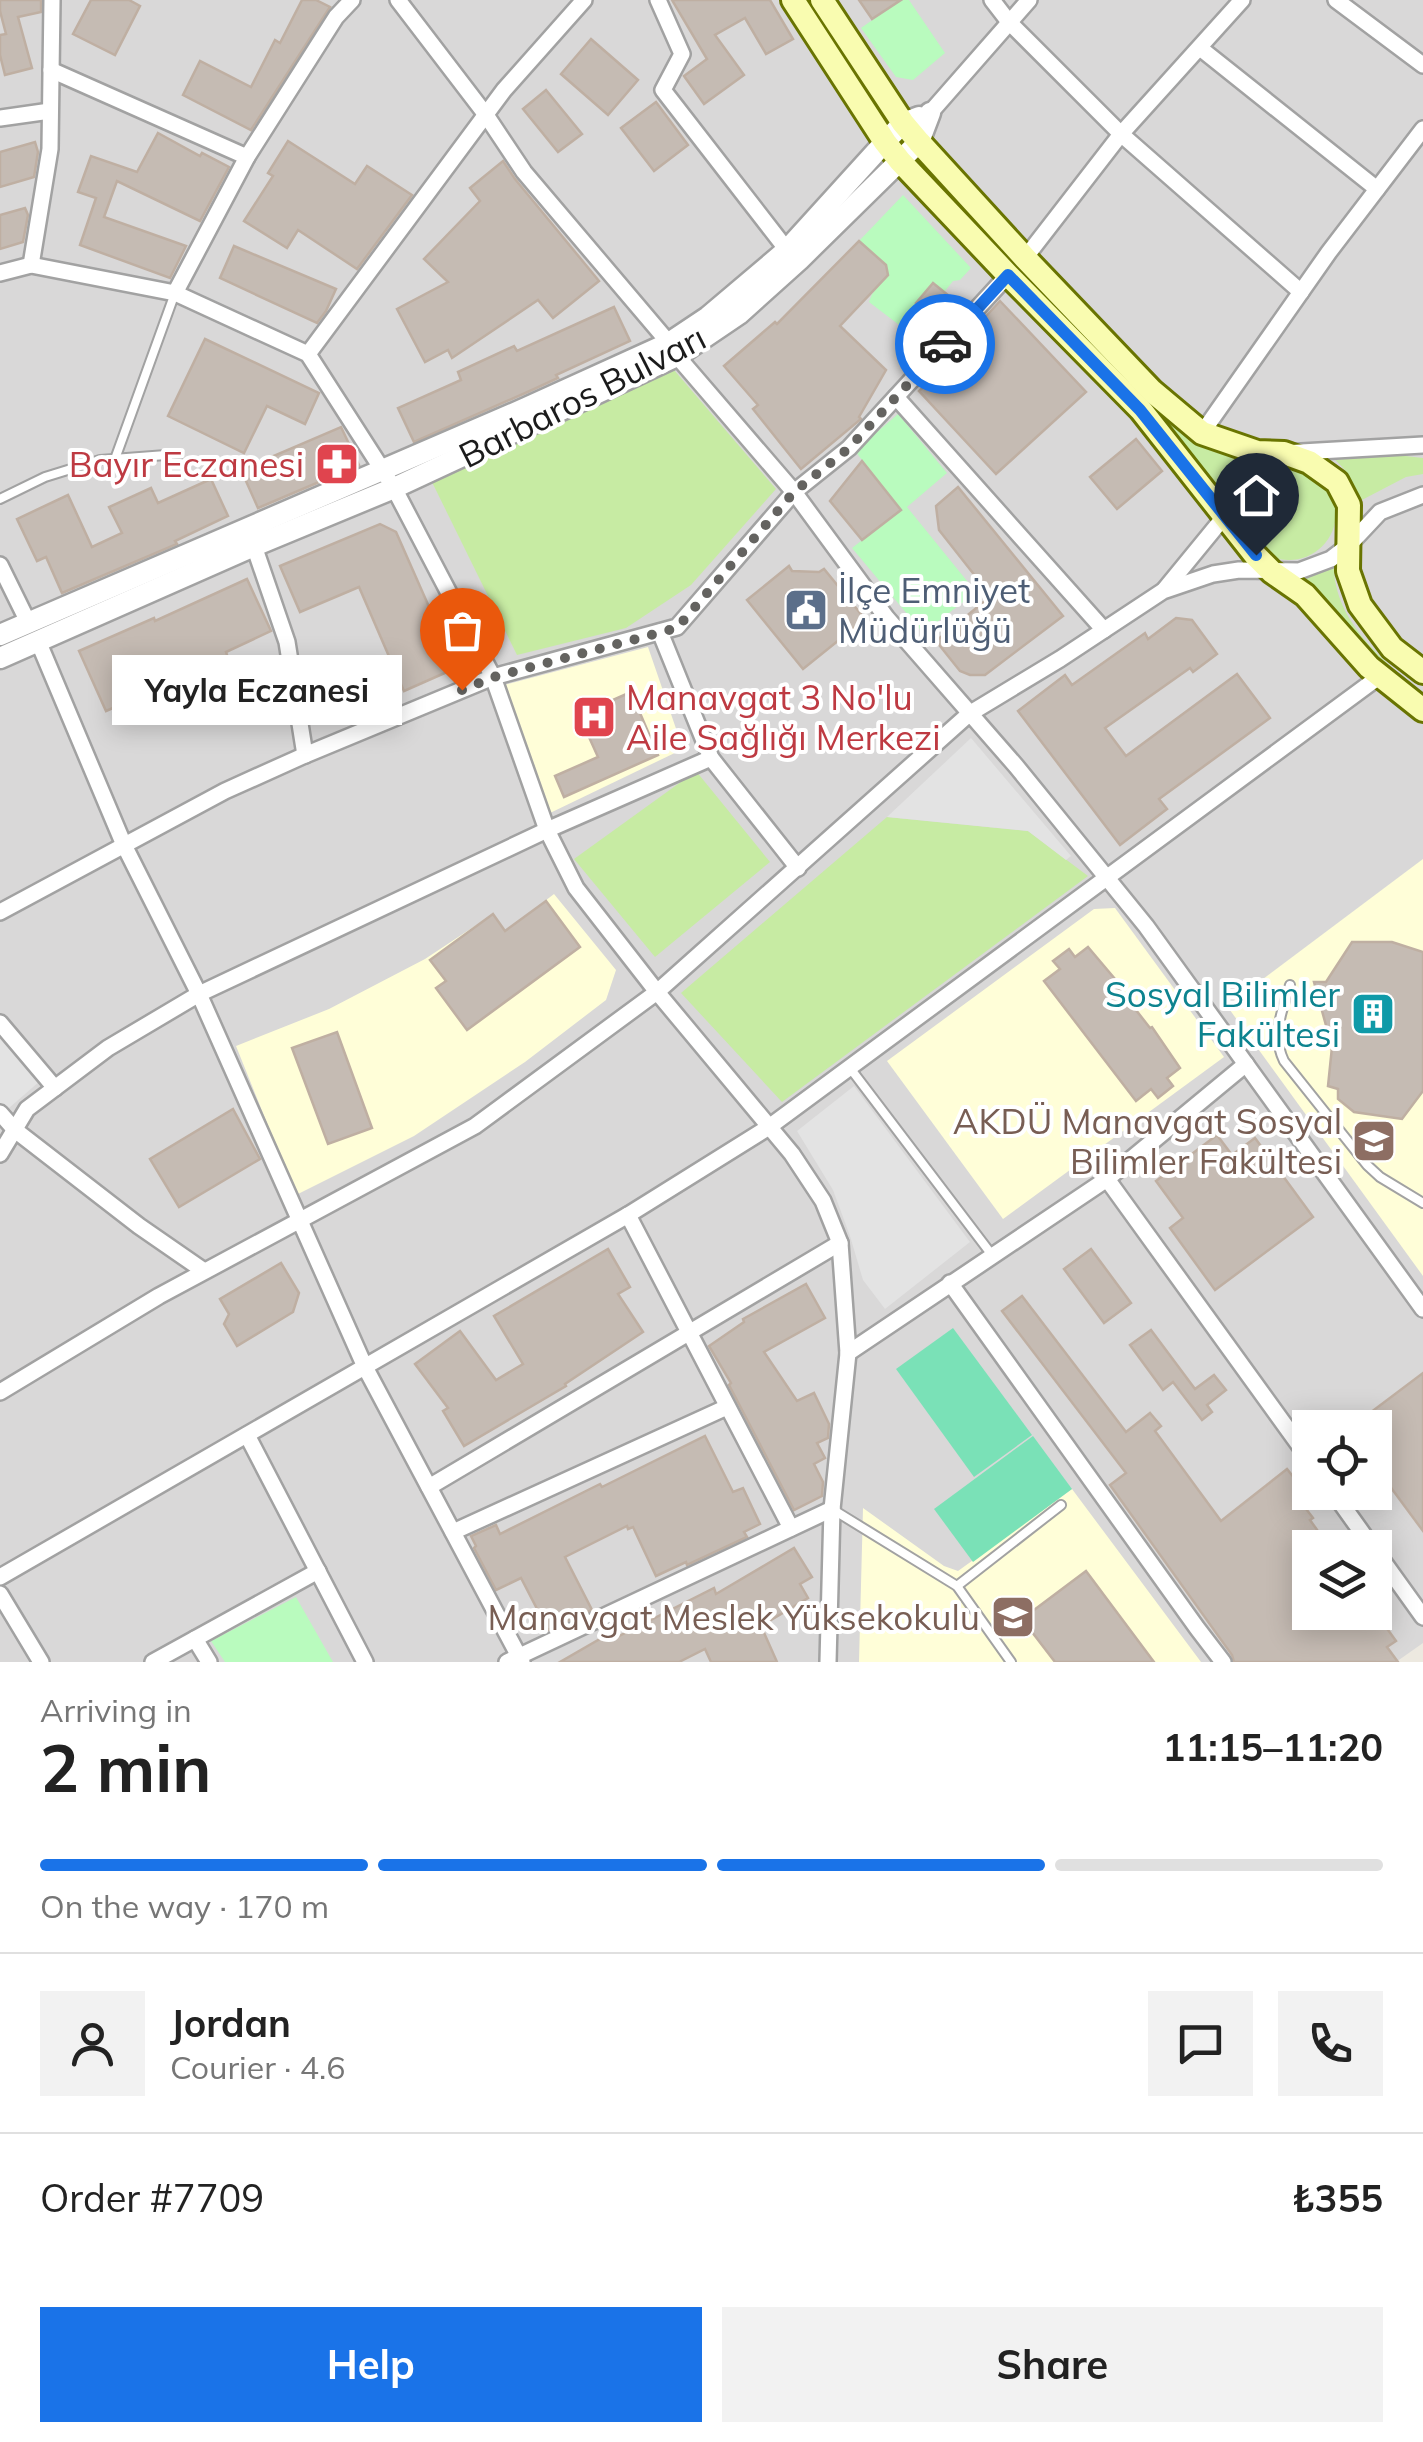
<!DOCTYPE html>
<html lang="en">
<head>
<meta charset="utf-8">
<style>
  :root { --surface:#fff; --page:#f2f2f2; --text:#222; --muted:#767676; --line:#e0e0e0; --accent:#1a73e8 }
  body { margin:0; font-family:Mulish,sans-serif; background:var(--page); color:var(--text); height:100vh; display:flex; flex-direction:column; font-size:38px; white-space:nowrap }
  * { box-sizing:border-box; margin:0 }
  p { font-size:32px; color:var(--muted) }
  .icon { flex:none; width:55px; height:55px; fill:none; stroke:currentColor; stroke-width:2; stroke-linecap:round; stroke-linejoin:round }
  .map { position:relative; height:1662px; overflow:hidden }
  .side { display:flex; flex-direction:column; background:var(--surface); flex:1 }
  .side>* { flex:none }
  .fabs { position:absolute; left:1292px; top:1410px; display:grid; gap:20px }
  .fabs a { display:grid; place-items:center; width:100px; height:100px; border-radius:0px; background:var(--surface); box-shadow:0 5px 25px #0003; font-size:50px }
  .pin { position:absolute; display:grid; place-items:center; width:85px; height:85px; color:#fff; margin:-102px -42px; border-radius:50% 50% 50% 0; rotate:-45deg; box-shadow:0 0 10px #0007 }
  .pin .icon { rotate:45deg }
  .courier { position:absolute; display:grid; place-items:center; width:100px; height:100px; margin:-50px; border:8px solid #1a73e8; border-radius:50%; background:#fff; color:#222; box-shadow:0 2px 12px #0007 }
  .bubble { position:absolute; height:70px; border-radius:0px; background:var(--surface); box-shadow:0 5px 25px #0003; font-size:32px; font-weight:700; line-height:70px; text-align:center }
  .headline em { font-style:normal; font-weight:700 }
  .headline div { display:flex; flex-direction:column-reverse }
  .headline { display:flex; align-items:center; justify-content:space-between; height:170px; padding:0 40px }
  h1 { font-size:65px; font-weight:700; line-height:75px }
  .bar { display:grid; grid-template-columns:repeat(4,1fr); gap:15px 10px; align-content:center; height:120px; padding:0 40px }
  .bar i { height:12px; border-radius:8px; background:var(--line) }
  .bar .active { background:var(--accent) }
  .bar p { grid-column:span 4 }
  .line { display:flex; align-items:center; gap:25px; padding:0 40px; border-top:2px solid var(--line) }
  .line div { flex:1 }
  .round { display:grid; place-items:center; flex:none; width:105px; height:105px; border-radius:0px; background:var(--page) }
  .primary-button { display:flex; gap:20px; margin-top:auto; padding:20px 40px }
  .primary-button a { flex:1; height:115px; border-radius:0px; background:var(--accent); color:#fff; font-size:40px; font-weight:700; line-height:115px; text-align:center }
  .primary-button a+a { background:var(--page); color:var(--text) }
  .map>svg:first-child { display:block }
  .residential { fill:#d9d8d8; fill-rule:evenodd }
  .education { fill:#fffed8 }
  .grass { fill:#c7eba3 }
  .park { fill:#b9fbbe }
  .pitch { fill:#7ae1b7 }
  .parking { fill:#e3e3e3 }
  .building { fill:#c5bbb3; stroke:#bfafa2; stroke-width:2.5 }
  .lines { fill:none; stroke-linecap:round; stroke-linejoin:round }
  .service-casing { stroke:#a2a2a2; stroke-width:12 }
  .minor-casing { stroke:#a2a2a2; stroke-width:20 }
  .tertiary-casing { stroke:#a2a2a2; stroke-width:25 }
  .secondary-casing { stroke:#697401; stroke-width:28 }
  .service { stroke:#fff; stroke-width:8 }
  .minor { stroke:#fff; stroke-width:15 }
  .tertiary { stroke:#fff; stroke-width:20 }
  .secondary { stroke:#f9fcb0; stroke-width:22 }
  .done { stroke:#646360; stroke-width:10; stroke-dasharray:0 18 }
  .route { stroke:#1a73e8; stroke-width:12 }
  .labels { text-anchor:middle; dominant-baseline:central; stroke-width:8; stroke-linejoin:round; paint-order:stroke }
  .street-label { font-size:35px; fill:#1b1b1b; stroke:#fff }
  .health-label { font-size:35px; fill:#be3a42; stroke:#fff; text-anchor:end }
  .service-label { font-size:35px; fill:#4e5e75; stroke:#fff; text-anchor:start }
  .culture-label { font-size:35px; fill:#0d838f; stroke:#fff; text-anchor:end }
  .education-label { font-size:35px; fill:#785e54; stroke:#fff; text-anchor:end }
</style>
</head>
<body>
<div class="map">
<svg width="1423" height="1662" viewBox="0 0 1423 1662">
  <rect width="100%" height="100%" fill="#ede9e0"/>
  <!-- residential -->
  <path class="residential" d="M 0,0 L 1423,0 L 1423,1643 L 1396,1662 L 0,1662 ZM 1310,1428 L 1375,1428 L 1375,1492 L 1310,1492 ZM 1310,1548 L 1375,1548 L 1375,1612 L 1310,1612 Z"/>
  <!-- education -->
  <g class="education">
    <polygon points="648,647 683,749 550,813 504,685"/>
    <polygon points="1423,859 1423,1276 1227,1006"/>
    <polygon points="554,894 616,970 606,1000 525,1062 414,1136 296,1195 236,1046 329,1009 425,959 493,914 506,931"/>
    <polygon points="1115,908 1224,1057 1003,1219 887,1061 1094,909"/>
    <polygon points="1072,1489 1201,1662 859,1662 863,1508 944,1566 958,1571"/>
  </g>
  <!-- grass -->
  <g class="grass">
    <polygon points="914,160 918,161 1169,422 1208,447 1257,461 1239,470 1223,498 917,168"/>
    <polygon points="674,370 776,489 691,585 626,628 517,655 430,478"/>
    <path d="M 1388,454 L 1423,458 L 1423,474 L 1406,477 L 1358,502 C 1353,481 1349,472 1332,457 Z"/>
    <circle cx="1289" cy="513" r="47"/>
    <path d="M 1334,561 C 1331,617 1381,661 1423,692 L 1423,700 L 1398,683 L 1297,579 L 1317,573 Z"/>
    <polygon points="696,771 770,862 655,957 574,859"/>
    <polygon points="887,817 1028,831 1088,876 782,1102 681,993"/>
  </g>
  <!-- park -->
  <g class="park">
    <polygon points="901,0 909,0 945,53 913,80 896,77 861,28"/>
    <polygon points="903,195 971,268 960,280 953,281 911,334 869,302 872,294 888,275 886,265 859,241"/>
    <polygon points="898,414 947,473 907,507 976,592 923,633 852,548 901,510 855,451"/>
    <polygon points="296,1597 333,1662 225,1662 211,1641"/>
  </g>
  <!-- pitch -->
  <g class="pitch">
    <polygon points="953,1328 1032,1435 974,1477 896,1369"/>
    <polygon points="1033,1436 1072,1489 973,1562 934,1509"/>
  </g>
  <!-- parking -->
  <g class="parking">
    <polygon points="971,738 1071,856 1066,860 1028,831 887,817"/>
    <polygon points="0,1030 40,1081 1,1115 0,1113"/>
    <polygon points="854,1086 970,1242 885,1309 863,1280 850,1236 833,1190 797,1131"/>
  </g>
  <!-- building -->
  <g class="building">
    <polygon points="0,0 41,0 41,12 18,17 32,68 5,75 0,55 0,35 6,34 0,11"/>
    <polygon points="91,0 129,0 140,6 115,55 73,34"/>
    <polygon points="302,0 316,0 330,7 251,130 183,95 200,61 251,87 275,40 280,43"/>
    <polygon points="672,0 770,0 793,39 766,54 745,18 715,35 744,75 704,104 684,76 707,59"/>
    <polygon points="859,0 901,0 872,19"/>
    <polygon points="591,39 638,80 608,115 561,74"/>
    <polygon points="546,90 582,134 558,152 523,109"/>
    <polygon points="656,102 688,145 654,171 621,128"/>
    <polygon points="158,133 200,156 202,153 229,167 200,221 117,181 104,217 186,246 170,278 80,245 96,198 78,192 91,156 137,172"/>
    <polygon points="288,141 355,184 367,166 412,195 357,269 298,230 287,248 244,221 273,176 268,173"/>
    <polygon points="35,142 38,152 34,177 0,187 0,152"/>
    <polygon points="503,161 515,179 599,281 553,318 538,300 452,358 448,350 425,362 397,309 448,282 424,259 480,201 470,188"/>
    <polygon points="25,208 28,215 23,242 0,249 0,215"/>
    <polygon points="859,241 886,265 888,275 840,326 886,370 859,417 861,419 801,469 753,409 758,405 724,366 775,322 777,324"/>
    <polygon points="234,246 336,289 326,311 317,323 220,278"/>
    <polygon points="933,283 949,296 932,316 916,303"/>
    <polygon points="1000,301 1086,392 996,474 919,391 972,342 967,337"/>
    <polygon points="614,307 630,341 556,375 558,378 532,390 414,442 398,408 461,380 458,372 514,346 517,351"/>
    <polygon points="205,339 319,393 305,424 267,406 244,453 168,416"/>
    <polygon points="341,427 359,465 258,508 241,470"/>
    <polygon points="1136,439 1162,471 1117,509 1090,477"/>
    <polygon points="862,461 901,510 862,540 830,501"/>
    <polygon points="211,479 228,516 175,541 177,544 62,593 46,557 37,561 17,519 68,495 92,547 122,533 109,507 151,488 158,503"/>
    <polygon points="958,487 1063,616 985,675 970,675 960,671 936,641 991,596 939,530 936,506"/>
    <polygon points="380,524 396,532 456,668 404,691 359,587 300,612 280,566"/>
    <polygon points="789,566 792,571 819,572 824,569 865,619 803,669 747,600"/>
    <polygon points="247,579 271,631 226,652 228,658 106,711 79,651 154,618 155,621"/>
    <polygon points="1176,618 1192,620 1217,654 1193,672 1190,668 1105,728 1126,756 1237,674 1270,718 1159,799 1167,809 1120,845 1018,711 1065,675 1072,685 1145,633 1148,639"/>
    <polygon points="631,692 658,755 564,797 555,776 598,757 579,715"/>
    <polygon points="546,901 580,947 467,1030 436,988 446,981 430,960 493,914 505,931"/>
    <polygon points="1352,942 1392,942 1423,952 1423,1091 1402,1119 1354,1112 1338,1099 1338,1089 1328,1086 1332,1047 1314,982 1326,982"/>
    <polygon points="1088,947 1120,985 1118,987 1150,1028 1152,1027 1180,1068 1167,1078 1173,1086 1158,1098 1151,1089 1136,1101 1044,981 1060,969 1053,961 1069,949 1075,957"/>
    <polygon points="337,1032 372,1128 328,1144 292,1048"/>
    <polygon points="233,1109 260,1159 179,1207 150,1159"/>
    <polygon points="1217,1135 1232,1155 1255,1138 1313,1217 1215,1290 1170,1228 1183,1218 1156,1181"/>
    <polygon points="608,1249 630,1287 618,1294 643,1332 565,1384 566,1386 464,1446 443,1411 448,1408 415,1364 460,1331 496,1380 523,1364 494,1316"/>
    <polygon points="1091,1249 1131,1303 1104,1323 1064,1269"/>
    <polygon points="281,1263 299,1293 293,1312 237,1346 224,1324 229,1314 220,1299"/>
    <polygon points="806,1284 825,1318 764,1352 797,1401 814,1393 829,1424 828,1438 817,1443 825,1458 814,1464 823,1482 822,1496 794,1510 729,1385 731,1383 709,1346 744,1322 743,1319"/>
    <polygon points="1022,1296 1126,1432 1150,1413 1161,1426 1155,1431 1221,1521 1287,1469 1311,1499 1303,1505 1313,1518 1310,1520 1330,1548 1310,1548 1310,1612 1375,1612 1396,1641 1387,1647 1398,1662 1234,1662 1232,1655 1110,1485 1126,1473 1002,1311"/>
    <polygon points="1151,1330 1195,1389 1214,1375 1226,1390 1207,1405 1212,1412 1202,1420 1173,1382 1163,1390 1130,1345"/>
    <polygon points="1423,1373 1423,1531 1375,1466 1375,1428 1350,1428"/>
    <polygon points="705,1436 733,1492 743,1488 760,1524 744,1532 747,1537 687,1565 686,1562 656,1576 633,1527 628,1529 627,1526 565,1557 592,1610 548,1630 521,1578 496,1590 474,1548 476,1546 471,1536 496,1525 500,1534 600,1484 602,1487"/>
    <polygon points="794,1548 812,1577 800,1584 808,1598 761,1626 777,1662 711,1662 705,1649 679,1662 560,1662 612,1632 615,1638 714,1588 716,1594"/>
    <polygon points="1086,1571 1154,1662 1055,1662 1022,1619"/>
  </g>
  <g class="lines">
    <defs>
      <g id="service">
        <polyline points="115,459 175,293"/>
        <polyline points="0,499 45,477 100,460 179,454"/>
        <path d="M 1290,985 C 1282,1012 1271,1034 1284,1061 L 1367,1165 L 1380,1177 L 1423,1203"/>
        <polyline points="850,1068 992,1255"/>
        <polyline points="832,1509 957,1586 1011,1662"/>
        <polyline points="957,1586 1061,1505"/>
      </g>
      <g id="minor">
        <polyline points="398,0 486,115 524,172 669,343"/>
        <polyline points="658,0 682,54 663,90 787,250"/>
        <polyline points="992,0 1009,22 1121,134 1301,292"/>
        <polyline points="1336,0 1423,65"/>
        <polyline points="1200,48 1377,189"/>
        <polyline points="51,70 247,157"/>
        <polyline points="930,113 1029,0"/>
        <polyline points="0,118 50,111"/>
        <polyline points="1025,258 1121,134 1242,0"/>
        <polyline points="31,265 50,149 52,0"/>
        <polyline points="0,273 31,265 175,293 308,354 394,488 493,677 547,830 576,888 657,992 792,1154 823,1201 840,1243 848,1353 832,1509 828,1662"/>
        <polyline points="175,293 247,157 336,17 352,0"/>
        <polyline points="308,354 504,90 584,0"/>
        <polyline points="677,356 794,492 886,617 1016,766 1146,926 1423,1309"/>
        <polyline points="896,397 1104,630"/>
        <polyline points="1202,433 1329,252 1423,129"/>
        <polyline points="254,546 287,642 305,755"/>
        <polyline points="0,565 28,622"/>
        <polyline points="1165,589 1224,517 1254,474 1284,453 1423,445"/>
        <polyline points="660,632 711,758 798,868"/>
        <polyline points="38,641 124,845 199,994 365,1367 522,1662"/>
        <polyline points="0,912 225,791 305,755 493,677 677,627 794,492 849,448 1008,275"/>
        <polyline points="0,1023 55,1088"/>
        <polyline points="0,1113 15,1130 139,1226 204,1271"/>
        <polyline points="0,1154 27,1109 108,1048 199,994 547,830 711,758"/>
        <polyline points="1107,1179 1246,1064"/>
        <polyline points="628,1215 791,1528"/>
        <polyline points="950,1283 1197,1628 1223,1662"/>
        <polyline points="848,1353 1107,1179 1310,1460"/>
        <polyline points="0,1392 159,1296 475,1126 657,992 969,714 1060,659 1163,591 1213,574 1239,570 1299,571 1331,559 1349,545 1380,512 1423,495"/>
        <polyline points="247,1435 365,1662"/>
        <polyline points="429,1487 840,1243"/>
        <polyline points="1333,1492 1373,1548"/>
        <polyline points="453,1532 727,1407"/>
        <polyline points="1375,1550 1423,1617"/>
        <polyline points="0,1577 628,1215 769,1127 1380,676"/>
        <polyline points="0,1594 41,1662"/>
        <polyline points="195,1639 209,1662"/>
        <polyline points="153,1662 318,1571"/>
        <polyline points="507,1662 832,1509"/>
      </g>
      <g id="tertiary">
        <polyline points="0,635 526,408 669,343 708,317 787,250 885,142 903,123 919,117"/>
        <polyline points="0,658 254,546 394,488 677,356 739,314 799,260 919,142 930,113"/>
      </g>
      <g id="secondary">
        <polyline points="793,0 885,142 900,161 1008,275 1141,410 1255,555 1272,572 1305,595 1369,667 1423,710"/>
        <polyline points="822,0 903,123 919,142 1025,258 1152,391 1202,433 1257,452 1284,453 1309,462 1337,482 1349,505 1348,571 1360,605 1392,648 1423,672"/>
      </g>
    </defs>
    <!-- service casing -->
    <use href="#service" class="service-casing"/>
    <!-- minor casing -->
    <use href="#minor" class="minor-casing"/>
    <!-- tertiary casing -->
    <use href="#tertiary" class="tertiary-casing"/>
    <!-- secondary casing -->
    <use href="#secondary" class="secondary-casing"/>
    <!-- service -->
    <use href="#service" class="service"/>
    <!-- minor -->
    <use href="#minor" class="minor"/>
    <!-- tertiary -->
    <use href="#tertiary" class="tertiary"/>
    <!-- secondary -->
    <use href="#secondary" class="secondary"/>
  </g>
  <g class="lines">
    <!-- done -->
    <polyline class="done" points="462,690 494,677 677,628 794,492 849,448 945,344"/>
    <!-- route -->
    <polyline class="route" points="945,344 1008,275 1140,410 1256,555"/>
  </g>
  <!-- icons -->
  <defs>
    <symbol id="pharmacy-square" viewBox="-11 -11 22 22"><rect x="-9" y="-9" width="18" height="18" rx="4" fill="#e0444e" stroke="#fff"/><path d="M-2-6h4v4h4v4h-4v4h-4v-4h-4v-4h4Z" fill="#fff"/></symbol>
    <symbol id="civic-square" viewBox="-11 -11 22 22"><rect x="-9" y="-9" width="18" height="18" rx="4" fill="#5c6f8a" stroke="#fff"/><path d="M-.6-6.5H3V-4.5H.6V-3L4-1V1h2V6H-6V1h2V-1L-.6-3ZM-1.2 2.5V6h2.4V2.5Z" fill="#fff"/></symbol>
    <symbol id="hospital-square" viewBox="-11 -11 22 22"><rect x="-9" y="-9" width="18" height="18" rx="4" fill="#e0444e" stroke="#fff"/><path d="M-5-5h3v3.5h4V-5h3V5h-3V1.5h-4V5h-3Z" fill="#fff"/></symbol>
    <symbol id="building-square" viewBox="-11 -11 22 22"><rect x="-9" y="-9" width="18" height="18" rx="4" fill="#0f9aa8" stroke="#fff"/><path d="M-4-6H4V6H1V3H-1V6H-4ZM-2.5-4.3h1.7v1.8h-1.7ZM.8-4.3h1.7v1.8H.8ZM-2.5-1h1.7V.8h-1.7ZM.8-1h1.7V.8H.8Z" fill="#fff"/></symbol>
    <symbol id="university-square" viewBox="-11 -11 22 22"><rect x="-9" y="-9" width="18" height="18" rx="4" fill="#8d6e63" stroke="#fff"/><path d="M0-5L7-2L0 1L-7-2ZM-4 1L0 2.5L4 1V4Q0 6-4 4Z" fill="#fff"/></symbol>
  </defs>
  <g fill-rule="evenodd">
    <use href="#pharmacy-square" x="312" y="439" width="50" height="50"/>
    <use href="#civic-square" x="781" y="585" width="50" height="50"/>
    <use href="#hospital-square" x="569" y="692" width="50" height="50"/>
    <use href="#building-square" x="1348" y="989" width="50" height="50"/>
    <use href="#university-square" x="1349" y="1116" width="50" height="50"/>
    <use href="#university-square" x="988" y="1592" width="50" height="50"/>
  </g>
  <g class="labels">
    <!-- street labels -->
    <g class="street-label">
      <text transform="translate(582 396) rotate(-27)">Barbaros Bulvarı</text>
    </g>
    <!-- health labels -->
    <g class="health-label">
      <text x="304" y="464">Bayır Eczanesi</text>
      <text x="626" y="697" text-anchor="start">Manavgat 3 No'lu<tspan x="626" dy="40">Aile Sağlığı Merkezi</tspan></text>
    </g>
    <!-- service labels -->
    <g class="service-label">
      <text x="838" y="590">İlçe Emniyet<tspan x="838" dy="40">Müdürlüğü</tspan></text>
    </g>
    <!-- culture labels -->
    <g class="culture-label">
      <text x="1340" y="994">Sosyal Bilimler<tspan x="1340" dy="40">Fakültesi</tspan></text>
    </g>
    <!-- education labels -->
    <g class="education-label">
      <text x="1342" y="1121">AKDÜ Manavgat Sosyal<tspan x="1342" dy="40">Bilimler Fakültesi</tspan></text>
      <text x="980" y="1617">Manavgat Meslek Yüksekokulu</text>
    </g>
  </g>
</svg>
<div class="fabs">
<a><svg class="icon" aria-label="locate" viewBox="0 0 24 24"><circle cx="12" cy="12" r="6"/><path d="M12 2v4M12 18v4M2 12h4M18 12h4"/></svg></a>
<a><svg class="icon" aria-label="layers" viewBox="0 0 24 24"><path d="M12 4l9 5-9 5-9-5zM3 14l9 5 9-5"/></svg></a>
</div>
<div class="pin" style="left:462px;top:690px;background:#ea580c"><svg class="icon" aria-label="bag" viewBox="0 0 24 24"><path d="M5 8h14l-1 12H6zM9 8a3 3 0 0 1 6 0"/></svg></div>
<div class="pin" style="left:1256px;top:555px;background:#1f2937"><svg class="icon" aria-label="home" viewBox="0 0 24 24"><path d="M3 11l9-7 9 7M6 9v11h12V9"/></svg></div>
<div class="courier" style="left:945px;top:344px"><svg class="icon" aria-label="car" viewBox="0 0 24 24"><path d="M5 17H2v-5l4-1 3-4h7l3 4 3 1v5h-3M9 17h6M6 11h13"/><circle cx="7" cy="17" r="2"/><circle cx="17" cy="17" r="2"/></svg></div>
<div class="bubble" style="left:112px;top:655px;width:290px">Yayla Eczanesi</div>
</div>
<section class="side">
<div class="headline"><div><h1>2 min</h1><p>Arriving in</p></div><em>11:15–11:20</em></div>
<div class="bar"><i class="active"></i><i class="active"></i><i class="active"></i><i></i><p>On the way · 170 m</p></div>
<div class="line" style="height:180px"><a class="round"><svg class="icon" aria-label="person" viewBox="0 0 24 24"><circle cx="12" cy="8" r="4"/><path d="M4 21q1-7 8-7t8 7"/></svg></a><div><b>Jordan</b><p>Courier · 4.6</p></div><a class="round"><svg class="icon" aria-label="chat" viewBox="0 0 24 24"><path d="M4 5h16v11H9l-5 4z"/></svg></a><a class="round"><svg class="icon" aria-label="phone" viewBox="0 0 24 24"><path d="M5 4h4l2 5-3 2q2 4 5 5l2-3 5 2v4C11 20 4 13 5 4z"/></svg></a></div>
<div class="line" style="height:130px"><div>Order #7709</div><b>₺355</b></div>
<div class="primary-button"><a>Help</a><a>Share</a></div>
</section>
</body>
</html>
